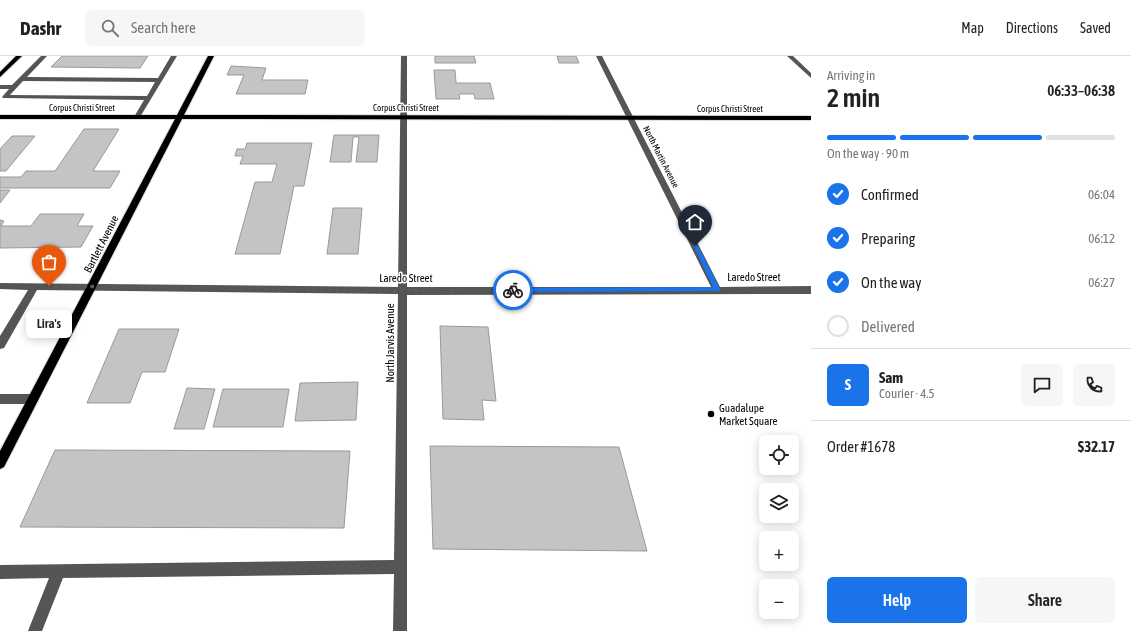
<!DOCTYPE html>
<html lang="en">
<head>
<meta charset="utf-8">
<style>
  :root { --surface:#fff; --page:#f6f6f6; --text:#222; --muted:#767676; --line:#e0e0e0; --accent:#1a73e8 }
  body { margin:0; font-family:"Asap Condensed",sans-serif; background:var(--page); color:var(--text); height:100vh; display:flex; flex-direction:column; font-size:15px; white-space:nowrap }
  * { box-sizing:border-box; margin:0 }
  p { font-size:13px; color:var(--muted) }
  .icon { flex:none; width:22px; height:22px; fill:none; stroke:currentColor; stroke-width:2; stroke-linecap:round; stroke-linejoin:round }
  .map { position:relative; flex:1; overflow:hidden }
  .sheet { display:flex; flex-direction:column; background:var(--surface); width:320px }
  .sheet>* { flex:none }
  .tools { position:absolute; left:759px; top:379px; display:grid; gap:8px }
  .tools a { display:grid; place-items:center; width:40px; height:40px; border-radius:6px; background:var(--surface); box-shadow:0 2px 10px #0003; font-size:20px }
  .pin { position:absolute; display:grid; place-items:center; width:34px; height:34px; color:#fff; margin:-41px -17px; border-radius:50% 50% 50% 0; rotate:-45deg; box-shadow:0 0 4px #0007 }
  .pin .icon { rotate:45deg }
  .courier { position:absolute; display:grid; place-items:center; width:40px; height:40px; margin:-20px; border:3px solid #1a73e8; border-radius:50%; background:#fff; color:#222; box-shadow:0 1px 5px #0007 }
  .bubble { position:absolute; height:28px; border-radius:6px; background:var(--surface); box-shadow:0 2px 10px #0003; font-size:13px; font-weight:600; line-height:28px; text-align:center }
  .summary em { font-style:normal; font-weight:600 }
  .summary div { display:flex; flex-direction:column-reverse }
  .summary { display:flex; align-items:center; justify-content:space-between; height:68px; padding:0 16px }
  h1 { font-size:26px; font-weight:600; line-height:30px }
  .bar { display:grid; grid-template-columns:repeat(4,1fr); gap:6px 4px; align-content:center; height:48px; padding:0 16px }
  .bar i { height:5px; border-radius:3px; background:var(--line) }
  .bar .current { background:var(--accent) }
  .bar p { grid-column:span 4 }
  .line { display:flex; align-items:center; gap:10px; padding:0 16px; border-top:1px solid var(--line) }
  .line div { flex:1 }
  .round { display:grid; place-items:center; flex:none; width:42px; height:42px; border-radius:6px; background:var(--page) }
  ol { padding:0 16px; list-style:none }
  li { display:flex; align-items:center; gap:12px; height:44px }
  li p { margin-inline-start:auto }
  li .icon { padding:4px; border-radius:50%; background:var(--accent); color:#fff; stroke-width:4 }
  li:last-child { color:var(--muted) }
  li i { width:22px; height:22px; border:2px solid var(--line); border-radius:50% }
  .button { display:flex; gap:8px; margin-top:auto; padding:8px 16px }
  .button a { flex:1; height:46px; border-radius:6px; background:var(--accent); color:#fff; font-size:16px; font-weight:600; line-height:46px; text-align:center }
  .button a+a { background:var(--page); color:var(--text) }
  header { display:flex; align-items:center; gap:24px; box-sizing:border-box; height:56px; padding:0 20px; background:var(--surface); border-bottom:1px solid var(--line) }
  header strong { font-size:19px }
  nav { display:flex; gap:22px; margin-inline-start:auto; font-size:14px }
  .search { width:280px; height:36px; background:var(--page); display:flex; align-items:center; gap:10px; box-sizing:border-box; padding:0 14px; border-radius:6px; color:var(--muted); font-size:15px }
  main { display:flex; flex:1; min-height:0 }
  .map>svg:first-child { display:block }
  .building { fill:#c4c4c4; stroke:#999 }
  .lines { fill:none; stroke-linecap:round; stroke-linejoin:round }
  .major-casing { stroke:#dbdbdb; stroke-width:2 }
  .minor { fill:#555; fill-rule:evenodd }
  .major { fill:#000; fill-rule:evenodd }
  .route { fill:#1a73e8 }
  .done { stroke:#595959; stroke-width:4; stroke-dasharray:0 7.2 }
  .poi-dot { fill:#000; stroke:#fff; stroke-width:1.5 }
  .labels { text-anchor:middle; dominant-baseline:central; stroke-width:3; stroke-linejoin:round; paint-order:stroke }
  .far-street-label { font-size:9px; fill:#000; stroke:#fff }
  .street-label { font-size:11px; fill:#000; stroke:#fff }
  .poi-label { font-size:11px; fill:#000; stroke:#fff; text-anchor:start }
</style>
</head>
<body>
<header>
<strong>Dashr</strong>
<div class="search"><svg class="icon" aria-label="search" viewBox="0 0 24 24"><circle cx="10" cy="10" r="6"/><path d="M15 15l6 6"/></svg>Search here</div>
<nav><a>Map</a><a>Directions</a><a>Saved</a></nav>
</header>
<main>
<div class="map">
<svg width="811" height="575" viewBox="0 0 811 575">
  <rect width="100%" height="100%" fill="#fff"/>
  <!-- building -->
  <g class="building">
    <polygon points="62,0 148,0 140,12 51,11"/>
    <polygon points="435,0 474,0 476,7 435,7"/>
    <polygon points="557,0 576,0 579,7 559,7"/>
    <polygon points="231,10 266,12 262,24 308,24 305,38 236,38 244,19 227,19"/>
    <polygon points="434,14 455,14 456,27 490,27 494,43 475,43 474,38 459,38 460,43 436,43"/>
    <polygon points="84,73 119,73 93,115 120,115 110,132 0,132 0,121 21,121 26,115 55,115"/>
    <polygon points="334,79 379,79 377,106 356,106 359,81 353,81 351,106 330,106"/>
    <polygon points="12,80 35,80 6,115 0,115 0,93"/>
    <polygon points="247,87 312,87 304,130 294,130 280,198 235,198 255,126 272,126 277,108 240,108 243,100 235,100 237,93 245,93"/>
    <polygon points="0,134 10,134 0,147"/>
    <polygon points="333,152 362,152 358,198 327,198"/>
    <polygon points="40,158 84,158 77,170 93,170 81,191 0,192 0,164 4,165 1,170 31,170"/>
    <polygon points="440,270 488,271 496,345 482,344 484,364 443,363"/>
    <polygon points="119,273 179,273 165,316 142,316 130,347 87,347"/>
    <polygon points="358,326 356,364 295,365 300,327"/>
    <polygon points="187,332 215,333 204,373 174,373"/>
    <polygon points="223,333 289,333 283,371 213,371"/>
    <polygon points="430,390 619,391 647,495 433,493"/>
    <polygon points="55,394 350,395 344,472 20,471"/>
  </g>
  <g class="lines">
    <defs>
      <g id="major">
        <polygon points="16,0 22,0 0,21 0,16"/>
        <polygon points="208,0 214,0 184,59 811,60 811,64 182,63 4,411 0,413 0,395 175,63 0,63 0,59 177,59"/>
      </g>
    </defs>
    <!-- major casing -->
    <use href="#major" class="major-casing"/>
    <!-- minor -->
    <g class="minor">
      <path d="M 41,0 L 47,0 L 27,21 L 158,22 L 171,0 L 177,0 L 140,61 L 137,63 L 134,61 L 144,44 L 3,42 L 2,41 L 9,33 L 0,33 L 0,29 L 12,29 ZM 23,25 L 155,26 L 147,40 L 10,39 Z"/>
      <polygon points="401,0 407,0 407,231 711,231 596,0 602,0 720,231 811,230 811,238 407,239 407,575 393,575 394,518 63,522 42,575 28,575 49,522 0,523 0,509 394,504 398,238 37,234 4,292 0,293 0,280 28,234 0,233 0,227 398,231"/>
      <polygon points="787,0 793,0 811,17 811,22"/>
      <polygon points="0,338 33,338 37,340 38,343 37,346 33,348 0,348"/>
    </g>
    <!-- major -->
    <use href="#major" class="major"/>
  </g>
  <!-- route -->
  <polygon class="route" points="693,189 698,190 720,233 719,235 513,236 510,234 513,232 713,231"/>
  <g class="lines">
    <!-- done -->
    <polyline class="done" points="49,230 402,235 513,234"/>
  </g>
  <!-- markers -->
  <circle class="poi-dot" cx="711" cy="358" r="4"/>
  <g class="labels">
    <!-- far-street labels -->
    <g class="far-street-label">
      <text x="82" y="52">Corpus Christi Street</text>
      <text x="406" y="52">Corpus Christi Street</text>
      <text x="730" y="53">Corpus Christi Street</text>
      <text transform="translate(661 101) rotate(63)">North Martin Avenue</text>
    </g>
    <!-- street labels -->
    <g class="street-label">
      <text transform="translate(101 188) rotate(-63)">Bartlett Avenue</text>
      <text x="754" y="221">Laredo Street</text>
      <text x="406" y="222">Laredo Street</text>
      <text transform="translate(390 287) rotate(-90)">North Jarvis Avenue</text>
    </g>
    <!-- poi labels -->
    <g class="poi-label">
      <text x="719" y="352">Guadalupe<tspan x="719" dy="13">Market Square</tspan></text>
    </g>
  </g>
</svg>
<div class="tools">
<a><svg class="icon" aria-label="locate" viewBox="0 0 24 24"><circle cx="12" cy="12" r="6"/><path d="M12 2v4M12 18v4M2 12h4M18 12h4"/></svg></a>
<a><svg class="icon" aria-label="layers" viewBox="0 0 24 24"><path d="M12 4l9 5-9 5-9-5zM3 14l9 5 9-5"/></svg></a>
<a>+</a>
<a>−</a>
</div>
<div class="pin" style="left:49px;top:230px;background:#ea580c"><svg class="icon" aria-label="bag" viewBox="0 0 24 24"><path d="M5 8h14l-1 12H6zM9 8a3 3 0 0 1 6 0"/></svg></div>
<div class="pin" style="left:695px;top:190px;background:#1f2937"><svg class="icon" aria-label="home" viewBox="0 0 24 24"><path d="M3 11l9-7 9 7M6 9v11h12V9"/></svg></div>
<div class="courier" style="left:513px;top:234px"><svg class="icon" aria-label="bike" viewBox="0 0 24 24"><circle cx="6" cy="16" r="4"/><circle cx="18" cy="16" r="4"/><path d="M6 16l4-8h5l3 8M10 8l3 8H6M13 5h3"/></svg></div>
<div class="bubble" style="left:26px;top:254px;width:46px">Lira's</div>
</div>
<section class="sheet">
<div class="summary"><div><h1>2 min</h1><p>Arriving in</p></div><em>06:33–06:38</em></div>
<div class="bar"><i class="current"></i><i class="current"></i><i class="current"></i><i></i><p>On the way · 90 m</p></div>
<ol>
<li><svg class="icon" aria-label="check" viewBox="0 0 24 24"><path d="M5 12l5 5 9-10"/></svg>Confirmed<p>06:04</p></li>
<li><svg class="icon" aria-label="check" viewBox="0 0 24 24"><path d="M5 12l5 5 9-10"/></svg>Preparing<p>06:12</p></li>
<li><svg class="icon" aria-label="check" viewBox="0 0 24 24"><path d="M5 12l5 5 9-10"/></svg>On the way<p>06:27</p></li>
<li><i></i>Delivered</li>
</ol>
<div class="line" style="height:72px"><b class="round" style="background:var(--accent);color:#fff">S</b><div><b>Sam</b><p>Courier · 4.5</p></div><a class="round"><svg class="icon" aria-label="chat" viewBox="0 0 24 24"><path d="M4 5h16v11H9l-5 4z"/></svg></a><a class="round"><svg class="icon" aria-label="phone" viewBox="0 0 24 24"><path d="M5 4h4l2 5-3 2q2 4 5 5l2-3 5 2v4C11 20 4 13 5 4z"/></svg></a></div>
<div class="line" style="height:52px"><div>Order #1678</div><b>$32.17</b></div>
<div class="button"><a>Help</a><a>Share</a></div>
</section>
</main>
</body>
</html>
